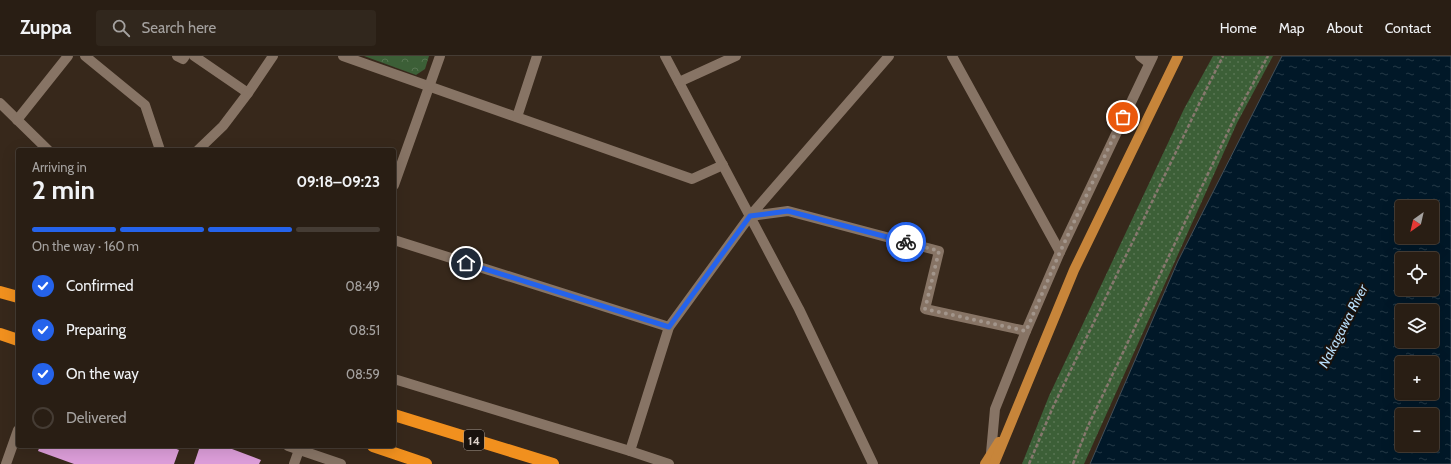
<!DOCTYPE html>
<html lang="en">
<head>
<meta charset="utf-8">
<style>
  :root { --surface:#291e14; --page:#31271d; --text:#f1f3f6; --muted:#a5a2a0; --line:#453c34; --accent:#2563eb }
  body { margin:0; font-family:Cabin,sans-serif; background:var(--page); color:var(--text); height:100vh; display:flex; flex-direction:column; font-size:15px; white-space:nowrap }
  * { box-sizing:border-box; margin:0 }
  p { font-size:13px; color:var(--muted) }
  .icon { flex:none; width:22px; height:22px; fill:none; stroke:currentColor; stroke-width:2; stroke-linecap:round; stroke-linejoin:round }
  .map { position:relative; flex:1; overflow:hidden }
  .side { position:absolute; left:16px; top:92px; width:380px; height:300px; display:flex; flex-direction:column; background:var(--surface); border-radius:4px; box-shadow:0 4px 16px #0002,0 0 0 1px var(--line) }
  .side>* { flex:none }
  .needle { width:26px; rotate:214deg }
  .controls { position:absolute; left:1395px; top:144px; display:grid; gap:8px }
  .controls a { display:grid; place-items:center; width:44px; height:44px; border-radius:4px; background:var(--surface); box-shadow:0 4px 16px #0002,0 0 0 1px var(--line); font-size:20px }
  .pin { position:absolute; display:grid; place-items:center; width:34px; height:34px; color:#fff; margin:-17px; border:2px solid #fff; border-radius:50%; box-shadow:0 1px 4px #0007 }
  .courier { position:absolute; display:grid; place-items:center; width:40px; height:40px; margin:-20px; border:3px solid #2563eb; border-radius:50%; background:#fff; color:#222; box-shadow:0 1px 5px #0007 }
  .headline em { font-style:normal; font-weight:700 }
  .headline div { display:flex; flex-direction:column-reverse }
  .headline { display:flex; align-items:center; justify-content:space-between; height:68px; padding:0 16px }
  h1 { font-size:26px; font-weight:700; line-height:30px }
  .bar { display:grid; grid-template-columns:repeat(4,1fr); gap:6px 4px; align-content:center; height:48px; padding:0 16px }
  .bar i { height:5px; border-radius:3px; background:var(--line) }
  .bar .active { background:var(--accent) }
  .bar p { grid-column:span 4 }
  ol { padding:0 16px; list-style:none }
  li { display:flex; align-items:center; gap:12px; height:44px }
  li p { margin-inline-start:auto }
  li .icon { padding:4px; border-radius:50%; background:var(--accent); color:#fff; stroke-width:4 }
  li:last-child { color:var(--muted) }
  li i { width:22px; height:22px; border:2px solid var(--line); border-radius:50% }
  header { display:flex; align-items:center; gap:24px; box-sizing:border-box; height:56px; padding:0 20px; background:var(--surface); border-bottom:1px solid var(--line) }
  header strong { font-size:19px }
  nav { display:flex; gap:22px; margin-inline-start:auto; font-size:14px }
  .search { width:280px; height:36px; background:var(--page); display:flex; align-items:center; gap:10px; box-sizing:border-box; padding:0 14px; border-radius:4px; color:var(--muted); font-size:15px }
  .map>svg:first-child { display:block }
  .grass { fill:url(#grass-dots) }
  .park { fill:url(#park-crowns) }
  .water { fill:url(#water-ripples); stroke:#424f58; fill-rule:evenodd }
  .building { fill:#dd9eda }
  .lines { fill:none; stroke-linecap:round; stroke-linejoin:round }
  .path { stroke:#86786e; stroke-width:2.5; stroke-dasharray:4 2; stroke-linecap:butt }
  .minor { stroke:#877465; stroke-width:10 }
  .major { stroke:#c7853a; stroke-width:10 }
  .highway { stroke:#f1901e; stroke-width:12 }
  .done { stroke:#a2958b; stroke-width:4; stroke-dasharray:0 7.2 }
  .route { stroke:#2563eb; stroke-width:5 }
  .labels { text-anchor:middle; dominant-baseline:central; stroke-width:4; stroke-linejoin:round; paint-order:stroke }
  .shield { fill:#19120d; stroke:#a19790; stroke-width:1 }
  .shield-label { font-size:12px; font-weight:bold; fill:#dbd0c8 }
  .water-label { font-size:14px; font-style:italic; fill:#b7dcf8; stroke:#19120d }
</style>
</head>
<body>
<header>
<strong>Zuppa</strong>
<div class="search"><svg class="icon" aria-label="search" viewBox="0 0 24 24"><circle cx="10" cy="10" r="6"/><path d="M15 15l6 6"/></svg>Search here</div>
<nav><a>Home</a><a>Map</a><a>About</a><a>Contact</a></nav>
</header>
<div class="map">
<svg width="1451" height="408" viewBox="0 0 1451 408">
  <defs>
    <pattern id="grass-dots" width="8" height="8" patternUnits="userSpaceOnUse"><rect width="8" height="8" fill="#3c5f37"/><path d="M2 2h.1M6 6h.1" fill="none" stroke="#587552" stroke-width="1.8" stroke-linecap="round"/></pattern>
    <pattern id="park-crowns" width="20" height="18" patternUnits="userSpaceOnUse"><rect width="20" height="18" fill="#3c5f37"/><path d="M2 6a3 3 0 1 1 6 0M12 15a3 3 0 1 1 6 0" fill="none" stroke="#587552"/></pattern>
    <pattern id="water-ripples" width="26" height="14" patternUnits="userSpaceOnUse"><rect width="26" height="14" fill="#011828"/><path d="M2 4q2-2 4 0t4 0M15 11q2-2 4 0t4 0" fill="none" stroke="#253946"/></pattern>
  </defs>
  <rect width="100%" height="100%" fill="#37281b"/>
  <!-- grass -->
  <polygon class="grass" points="1213,0 1273,0 1237,67 1084,408 1022,408 1049,340 1184,53"/>
  <!-- park -->
  <polygon class="park" points="364,0 429,0 425,13 416,19"/>
  <!-- water -->
  <path class="water" d="M 1282,0 L 1451,0 L 1451,408 L 1090,408 L 1178,205 ZM 1402,151 L 1432,151 L 1432,181 L 1402,181 ZM 1402,203 L 1432,203 L 1432,233 L 1402,233 ZM 1402,255 L 1432,255 L 1432,285 L 1402,285 ZM 1402,307 L 1432,307 L 1432,337 L 1402,337 ZM 1402,359 L 1432,359 L 1432,389 L 1402,389 Z"/>
  <!-- building -->
  <g class="building">
    <polygon points="40,390 169,390 179,394 174,408 74,408 38,395"/>
    <polygon points="200,390 215,391 216,390 224,390 261,404 259,408 194,408"/>
  </g>
  <g class="lines">
    <!-- path -->
    <g class="path">
      <polyline points="1029,408 1053,351 1201,44 1223,0"/>
      <polyline points="1073,408 1088,370 1236,59 1268,0"/>
    </g>
    <!-- minor -->
    <g class="minor">
      <polyline points="85,0 145,49 160,94"/>
      <polyline points="177,0 183,3 185,0"/>
      <polyline points="194,0 248,37"/>
      <polyline points="343,0 692,123 723,109"/>
      <polyline points="665,0 799,253 873,408"/>
      <polyline points="952,0 1060,196"/>
      <polyline points="1140,0 1149,7"/>
      <polyline points="679,26 736,0"/>
      <polyline points="0,47 48,94"/>
      <polyline points="517,61 537,0"/>
      <polyline points="17,64 68,0"/>
      <polyline points="198,94 223,70 248,37 273,0"/>
      <polyline points="394,129 440,0"/>
      <polyline points="750,160 788,155 939,195 925,253 1026,275"/>
      <polyline points="394,184 669,271"/>
      <polyline points="394,323 630,395 669,408"/>
      <polyline points="288,390 341,408"/>
      <polyline points="630,395 669,271 750,160 889,0"/>
      <polyline points="991,397 995,353 1026,275 1060,196 1153,0"/>
      <polyline points="6,408 18,374"/>
      <polyline points="294,408 299,394"/>
    </g>
    <!-- major -->
    <g class="major">
      <polyline points="985,408 999,386"/>
      <polyline points="994,408 1074,214 1178,0"/>
    </g>
    <!-- highway -->
    <g class="highway">
      <polyline points="0,236 18,241"/>
      <polyline points="0,278 18,284"/>
      <polyline points="394,359 553,408"/>
      <polyline points="373,390 426,408"/>
    </g>
  </g>
  <g class="lines">
    <!-- done -->
    <polyline class="done" points="906,186 939,195 925,253 1026,275 1060,196 1123,61"/>
    <!-- route -->
    <polyline class="route" points="466,207 669,271 750,160 788,155 906,186"/>
  </g>
  <g class="labels">
    <!-- shield labels -->
    <rect class="shield" x="464" y="374" width="20" height="20" rx="3"/>
    <g class="shield-label">
      <text x="474" y="384">14</text>
    </g>
    <!-- water labels -->
    <g class="water-label">
      <text transform="translate(1343 270) rotate(-63)">Nakagawa River</text>
    </g>
  </g>
</svg>
<div class="controls">
<a><svg class="needle" viewBox="-14 -14 28 28"><path d="M0-13l5 13h-10z" fill="#e53935"/><path d="M0 13l5-13h-10z" fill="#a5a2a0"/></svg></a>
<a><svg class="icon" aria-label="locate" viewBox="0 0 24 24"><circle cx="12" cy="12" r="6"/><path d="M12 2v4M12 18v4M2 12h4M18 12h4"/></svg></a>
<a><svg class="icon" aria-label="layers" viewBox="0 0 24 24"><path d="M12 4l9 5-9 5-9-5zM3 14l9 5 9-5"/></svg></a>
<a>+</a>
<a>−</a>
</div>
<div class="pin" style="left:1123px;top:61px;background:#ea580c"><svg class="icon" aria-label="bag" viewBox="0 0 24 24"><path d="M5 8h14l-1 12H6zM9 8a3 3 0 0 1 6 0"/></svg></div>
<div class="pin" style="left:466px;top:207px;background:#1f2937"><svg class="icon" aria-label="home" viewBox="0 0 24 24"><path d="M3 11l9-7 9 7M6 9v11h12V9"/></svg></div>
<div class="courier" style="left:906px;top:186px"><svg class="icon" aria-label="bike" viewBox="0 0 24 24"><circle cx="6" cy="16" r="4"/><circle cx="18" cy="16" r="4"/><path d="M6 16l4-8h5l3 8M10 8l3 8H6M13 5h3"/></svg></div>
<section class="side">
<div class="headline"><div><h1>2 min</h1><p>Arriving in</p></div><em>09:18–09:23</em></div>
<div class="bar"><i class="active"></i><i class="active"></i><i class="active"></i><i></i><p>On the way · 160 m</p></div>
<ol>
<li><svg class="icon" aria-label="check" viewBox="0 0 24 24"><path d="M5 12l5 5 9-10"/></svg>Confirmed<p>08:49</p></li>
<li><svg class="icon" aria-label="check" viewBox="0 0 24 24"><path d="M5 12l5 5 9-10"/></svg>Preparing<p>08:51</p></li>
<li><svg class="icon" aria-label="check" viewBox="0 0 24 24"><path d="M5 12l5 5 9-10"/></svg>On the way<p>08:59</p></li>
<li><i></i>Delivered</li>
</ol>
</section>
</div>
</body>
</html>
